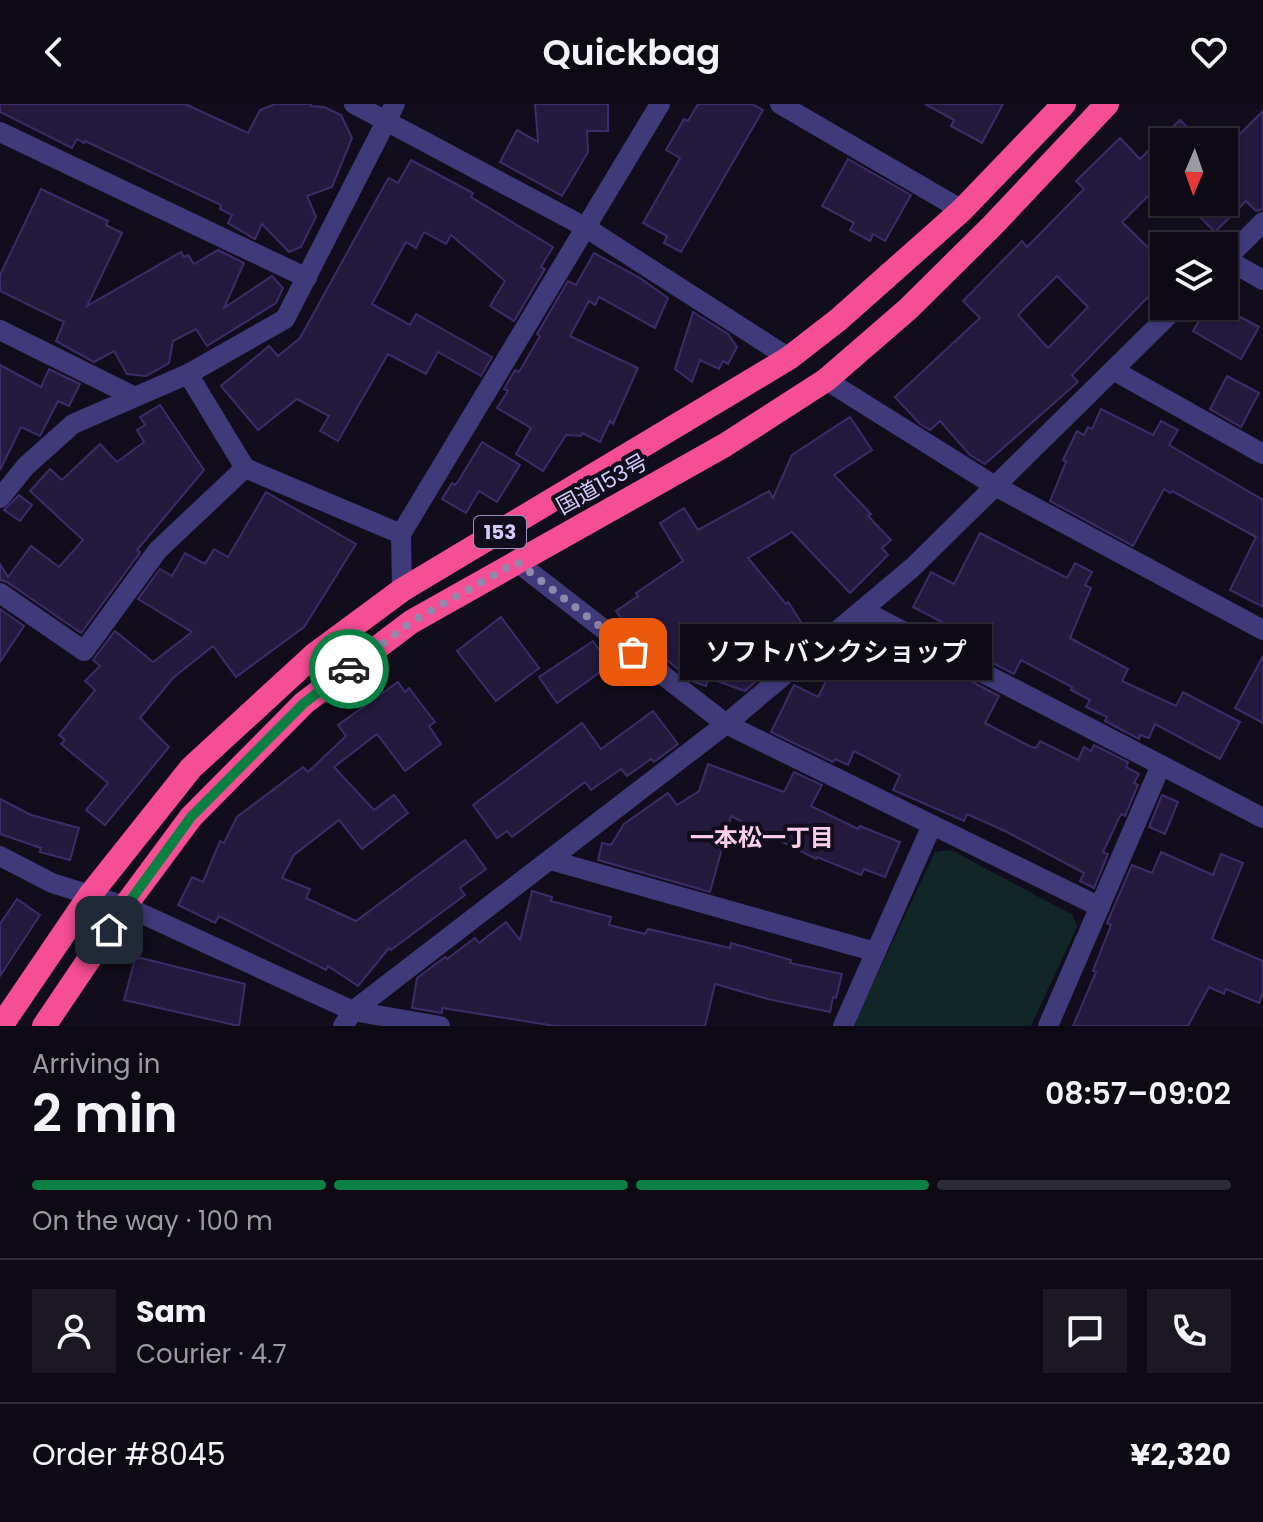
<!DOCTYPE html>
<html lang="en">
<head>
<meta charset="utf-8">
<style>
  :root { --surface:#0d0a16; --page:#1b1823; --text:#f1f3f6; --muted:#9a9aa1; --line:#2d2b35; --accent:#0b8043 }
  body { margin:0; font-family:Poppins,"Noto Sans JP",sans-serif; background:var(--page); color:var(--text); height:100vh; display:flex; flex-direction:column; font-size:30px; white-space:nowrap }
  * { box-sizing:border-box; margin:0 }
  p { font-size:26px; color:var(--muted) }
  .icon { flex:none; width:44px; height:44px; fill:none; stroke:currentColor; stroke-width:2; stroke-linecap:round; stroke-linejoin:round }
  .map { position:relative; height:922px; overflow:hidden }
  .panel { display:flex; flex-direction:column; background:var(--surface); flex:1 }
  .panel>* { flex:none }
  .needle { width:52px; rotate:182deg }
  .fabs { position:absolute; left:1150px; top:24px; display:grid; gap:16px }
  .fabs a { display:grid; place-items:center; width:88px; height:88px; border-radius:0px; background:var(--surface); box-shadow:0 2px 6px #0004,0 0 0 2px var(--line); font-size:40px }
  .pin { position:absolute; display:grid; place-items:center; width:68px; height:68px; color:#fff; margin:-34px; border-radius:16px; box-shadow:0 4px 12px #0006 }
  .courier { position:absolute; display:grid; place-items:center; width:80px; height:80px; margin:-40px; border:6px solid #0b8043; border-radius:50%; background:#fff; color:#222; box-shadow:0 2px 10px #0007 }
  .bubble { position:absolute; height:56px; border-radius:0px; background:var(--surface); box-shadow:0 2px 6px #0004,0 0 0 2px var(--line); font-size:26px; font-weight:600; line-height:56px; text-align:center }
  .overview em { font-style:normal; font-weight:600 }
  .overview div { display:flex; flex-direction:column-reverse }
  .overview { display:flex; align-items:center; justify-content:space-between; height:136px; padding:0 32px }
  h1 { font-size:52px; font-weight:600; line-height:60px }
  .bar { display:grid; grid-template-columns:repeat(4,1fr); gap:12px 8px; align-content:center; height:96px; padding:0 32px }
  .bar i { height:10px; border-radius:6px; background:var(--line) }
  .bar .current { background:var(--accent) }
  .bar p { grid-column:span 4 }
  .line { display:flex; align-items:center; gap:20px; padding:0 32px; border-top:2px solid var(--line) }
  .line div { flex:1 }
  .round { display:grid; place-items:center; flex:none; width:84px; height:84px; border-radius:0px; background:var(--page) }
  header { display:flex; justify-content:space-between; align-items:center; height:104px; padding:0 32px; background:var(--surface); font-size:36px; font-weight:600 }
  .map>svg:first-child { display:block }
  .green { fill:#102627 }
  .building { fill:#231a3d; stroke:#3c2d68; stroke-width:2; fill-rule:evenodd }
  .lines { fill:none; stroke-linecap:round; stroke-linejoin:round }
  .minor { stroke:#403a7a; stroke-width:20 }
  .highway { stroke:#f54e94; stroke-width:24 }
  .done { stroke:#9089ae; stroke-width:8; stroke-dasharray:0 14.4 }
  .route { stroke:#0b8043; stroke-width:10 }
  .labels { text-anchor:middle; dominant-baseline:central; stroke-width:8; stroke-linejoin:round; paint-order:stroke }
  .shield { fill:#110d1d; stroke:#9a93b9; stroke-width:2 }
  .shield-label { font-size:20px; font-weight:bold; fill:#d4ccfc }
  .street-label { font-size:22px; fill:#d4ccfc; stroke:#110d1d }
  .neighbourhood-label { font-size:24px; font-weight:bold; fill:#fccee9; stroke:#110d1d }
</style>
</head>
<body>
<header><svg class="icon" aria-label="back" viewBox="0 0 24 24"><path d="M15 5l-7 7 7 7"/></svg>Quickbag<svg class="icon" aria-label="heart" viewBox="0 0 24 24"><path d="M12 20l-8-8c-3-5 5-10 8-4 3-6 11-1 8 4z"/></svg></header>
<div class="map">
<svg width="1263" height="922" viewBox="0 0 1263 922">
  <rect width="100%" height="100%" fill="#110d1d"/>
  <!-- green -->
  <polygon class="green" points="951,746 1073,811 1077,823 1031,922 853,922 935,748"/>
  <!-- building -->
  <g class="building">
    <polygon points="0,0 185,0 248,29 260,6 275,0 311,0 311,2 324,3 341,11 352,34 332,83 307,92 316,113 301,143 289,148 262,120 255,135 228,119 232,111 220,105 221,101 85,37 84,39 77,35 72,44 0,8"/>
    <polygon points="535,0 608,0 608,27 587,27 588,48 562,92 500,58 517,26 538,38"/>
    <polygon points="698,0 752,0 763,6 681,148 664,139 667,132 643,119 680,54 666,46 684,15 688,17"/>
    <polygon points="925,0 1003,0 982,39 951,22 954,16"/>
    <polygon points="1263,7 1263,105 1256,107 1246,97 1215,128 1185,98 1224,98 1224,46"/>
    <path d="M 1180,16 L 1202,38 L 1164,38 L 1164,76 L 1122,118 L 1164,159 L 1164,198 L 1160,202 L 1149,192 L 1072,271 L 1078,278 L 985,360 L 970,351 L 940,317 L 930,326 L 920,320 L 895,293 L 980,214 L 963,197 L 1022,137 L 1027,143 L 1084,85 L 1076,77 L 1120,34 L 1140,55 ZM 1057,172 L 1088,203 L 1048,244 L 1018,211 Z"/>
    <polygon points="848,55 911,91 885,137 873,130 870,137 850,126 854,119 822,102"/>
    <polygon points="411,56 473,89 471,93 553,143 541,163 545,165 514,217 490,202 505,177 451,131 446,140 424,128 416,144 406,138 372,200 410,221 416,210 492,253 481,272 438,248 426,270 388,250 338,337 320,327 329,312 297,295 258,326 221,282 269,242 278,252 300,234 385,80 389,74 398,79"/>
    <polygon points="41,85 108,117 106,121 122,129 87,202 181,148 184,153 188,151 194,160 218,146 244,159 224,204 272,172 283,184 276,199 207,242 196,225 173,237 169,259 146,272 127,270 114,247 94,258 56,237 64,218 0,187 0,171"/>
    <polygon points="594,149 640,174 668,194 655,224 599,193 595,201 589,197 570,232 638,264 613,320 610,317 600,338 582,329 581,332 566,331 543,367 516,350 531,324 497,304 508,287 504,285 515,266 519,268 540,232 537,230 568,177 576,181"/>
    <polygon points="1208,202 1220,202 1259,223 1241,255 1193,227"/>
    <polygon points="693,208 728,230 737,243 728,260 723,257 719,265 700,256 692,278 675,265"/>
    <polygon points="0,261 41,283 49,265 80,280 69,302 58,297 40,332 21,323 0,366"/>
    <polygon points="1227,272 1259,289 1241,323 1210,305"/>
    <polygon points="160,301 204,366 137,446 140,448 139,450 81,529 7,478 0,476 0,460 8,473 31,442 59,463 83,436 30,387 50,365 62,376 100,340 117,358 144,338 137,326 145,321 140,313"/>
    <polygon points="1101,305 1153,331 1161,317 1178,326 1169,341 1263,396 1263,503 1230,486 1256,433 1172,387 1170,389 1164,385 1133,442 1050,397 1066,358 1063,356 1077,327 1084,331 1088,323 1092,325"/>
    <polygon points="850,313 872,346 834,371 871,410 868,412 891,436 882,444 888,451 850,489 792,428 748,454 786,500 788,498 809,530 745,587 709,574 706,582 692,577 634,528 632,529 616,507 638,492 636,489 683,457 660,419 684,404 698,426 769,387 773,394 792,351"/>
    <polygon points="482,338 520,361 497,398 479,387 466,409 442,395 452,379 455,381 459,376"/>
    <polygon points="266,388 356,440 304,523 236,573 213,542 173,574 140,614 169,643 105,721 86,706 108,679 61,640 65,636 59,631 95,586 85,577 100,562 93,556 115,527 153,558 192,528 138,495 160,465 172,472 185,449 205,460 214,445 228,453"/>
    <polygon points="19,391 32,401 20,417 4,406"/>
    <polygon points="980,429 1067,474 1075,459 1092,468 1085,481 1091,484 1070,534 1128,565 1122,577 1176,602 1183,588 1240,618 1220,655 1155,620 1149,634 1140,631 1139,635 1105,617 1107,613 1086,603 1090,596 1071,586 1072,583 1021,556 1014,570 973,549 979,537 913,503 931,468 954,480"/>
    <polygon points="0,505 24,522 0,558"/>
    <polygon points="501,513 539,564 496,597 457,547"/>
    <polygon points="593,537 610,561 557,599 539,573"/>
    <polygon points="854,542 923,577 931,562 959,577 961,572 999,592 985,619 1031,643 1036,644 1040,637 1078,656 1084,643 1091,647 1094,641 1128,658 1126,663 1139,670 1134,679 1138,681 1125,712 1121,710 1103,748 1108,750 1094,784 1080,777 1084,769 1005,727 967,710 964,717 893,686 900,671 854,647 848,661 835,655 833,658 771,628 794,581 818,593 842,546 848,555"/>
    <polygon points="1263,552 1263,619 1235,604"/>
    <polygon points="398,578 405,588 409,584 435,618 429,622 441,640 405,667 377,630 334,663 374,706 394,691 408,709 362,745 339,716 294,751 282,774 310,785 306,794 356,817 465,736 486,765 460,784 465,791 391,846 389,844 358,882 328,862 326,866 219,812 215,819 178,801 192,773 203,778 220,737 224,739 237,713 303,663 308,668 346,632 338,621"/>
    <polygon points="653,607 678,640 654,658 651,655 627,672 621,665 591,686 585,678 512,733 507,727 497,734 473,701 582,619 601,645"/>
    <polygon points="708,660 784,688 794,668 822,681 811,702 858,725 860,722 900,738 885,773 864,765 861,771 817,753 816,755 731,712 710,788 598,756 602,739 611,741 624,720 668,689 677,701 699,687"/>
    <polygon points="1162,691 1178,698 1165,730 1149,723"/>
    <polygon points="0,695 31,711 79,724 70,756 40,748 41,744 0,730"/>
    <polygon points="1161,748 1213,771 1221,750 1243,759 1212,835 1263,857 1263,888 1259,899 1226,885 1224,890 1209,883 1188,922 1073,922 1096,868 1093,867 1111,821 1107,819 1132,761 1152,769"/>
    <polygon points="532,787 552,793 551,797 611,813 609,821 645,830 648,825 730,844 731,839 791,856 790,859 842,870 836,894 833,893 830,908 768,895 715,880 705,922 555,922 442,904 442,909 412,904 417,874 445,853 447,855 475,834 479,839 506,818 520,836"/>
    <polygon points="17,795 40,811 0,872 0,820"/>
    <polygon points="141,854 245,880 239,922 124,896 135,855"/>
  </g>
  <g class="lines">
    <!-- minor -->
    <g class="minor">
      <polyline points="354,0 585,123 789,254"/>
      <polyline points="780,0 962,106"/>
      <polyline points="0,28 307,174"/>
      <polyline points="1226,155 1263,176"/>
      <polyline points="1224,157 1263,118"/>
      <polyline points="0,226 133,292"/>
      <polyline points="1113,266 1263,350"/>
      <polyline points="188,270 245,364 401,430"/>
      <polyline points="826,276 995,382 1263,526"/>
      <polyline points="0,394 26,362 73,320 188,270 285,215 395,0"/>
      <polyline points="517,458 726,620 1100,803"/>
      <polyline points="402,486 401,430 660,0"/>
      <polyline points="0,489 84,547 158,446 245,364"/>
      <polyline points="862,506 1263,714"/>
      <polyline points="0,752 52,779 125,802 353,907 440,922"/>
      <polyline points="550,756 876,848"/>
      <polyline points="343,922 353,907 726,620 912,464 1178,202"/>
      <polyline points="843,922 932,721"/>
      <polyline points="1048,922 1161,661"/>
    </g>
    <!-- highway -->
    <g class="highway">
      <polyline points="1,922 90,791 191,664 314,551 402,486 789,254 838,216 962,106 1064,0"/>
      <polyline points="44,922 125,802 191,713 304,599 411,518 725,341 826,276 908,205 992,122 1107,0"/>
    </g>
  </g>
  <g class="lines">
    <!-- done -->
    <polyline class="done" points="349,565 411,518 517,458 633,548"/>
    <!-- route -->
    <polyline class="route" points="109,826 191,713 304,599 349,565"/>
  </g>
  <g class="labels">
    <!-- shield labels -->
    <rect class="shield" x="474" y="412" width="52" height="32" rx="6"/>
    <g class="shield-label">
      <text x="500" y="428">153</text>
    </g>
    <!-- street labels -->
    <g class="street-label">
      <text transform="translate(602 380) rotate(-29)">国道153号</text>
    </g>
    <!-- neighbourhood labels -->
    <g class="neighbourhood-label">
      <text x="762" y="733">一本松一丁目</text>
    </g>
  </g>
</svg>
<div class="fabs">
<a><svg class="needle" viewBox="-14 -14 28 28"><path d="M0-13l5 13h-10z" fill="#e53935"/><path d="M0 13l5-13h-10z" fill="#9a9aa1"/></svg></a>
<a><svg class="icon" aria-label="layers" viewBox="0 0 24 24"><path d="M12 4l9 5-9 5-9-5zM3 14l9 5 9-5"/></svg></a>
</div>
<div class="pin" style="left:633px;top:548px;background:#ea580c"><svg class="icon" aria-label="bag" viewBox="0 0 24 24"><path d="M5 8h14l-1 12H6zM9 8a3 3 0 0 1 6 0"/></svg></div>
<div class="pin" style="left:109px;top:826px;background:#1f2937"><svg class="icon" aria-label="home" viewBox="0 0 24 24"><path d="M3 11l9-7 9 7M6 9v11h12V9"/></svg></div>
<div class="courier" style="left:349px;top:565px"><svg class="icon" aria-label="car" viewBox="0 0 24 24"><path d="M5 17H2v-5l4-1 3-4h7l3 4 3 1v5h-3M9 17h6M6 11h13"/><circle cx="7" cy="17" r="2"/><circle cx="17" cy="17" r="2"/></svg></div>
<div class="bubble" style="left:680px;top:520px;width:312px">ソフトバンクショップ</div>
</div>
<section class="panel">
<div class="overview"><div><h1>2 min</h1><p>Arriving in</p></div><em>08:57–09:02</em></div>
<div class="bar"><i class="current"></i><i class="current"></i><i class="current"></i><i></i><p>On the way · 100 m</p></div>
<div class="line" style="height:144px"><a class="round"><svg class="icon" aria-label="person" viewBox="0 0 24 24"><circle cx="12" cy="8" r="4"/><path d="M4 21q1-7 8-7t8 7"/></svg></a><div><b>Sam</b><p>Courier · 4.7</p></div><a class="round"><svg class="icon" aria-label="chat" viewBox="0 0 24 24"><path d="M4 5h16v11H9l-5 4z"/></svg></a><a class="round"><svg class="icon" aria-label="phone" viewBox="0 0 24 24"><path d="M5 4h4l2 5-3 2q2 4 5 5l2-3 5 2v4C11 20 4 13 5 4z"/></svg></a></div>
<div class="line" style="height:104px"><div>Order #8045</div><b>¥2,320</b></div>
</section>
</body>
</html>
